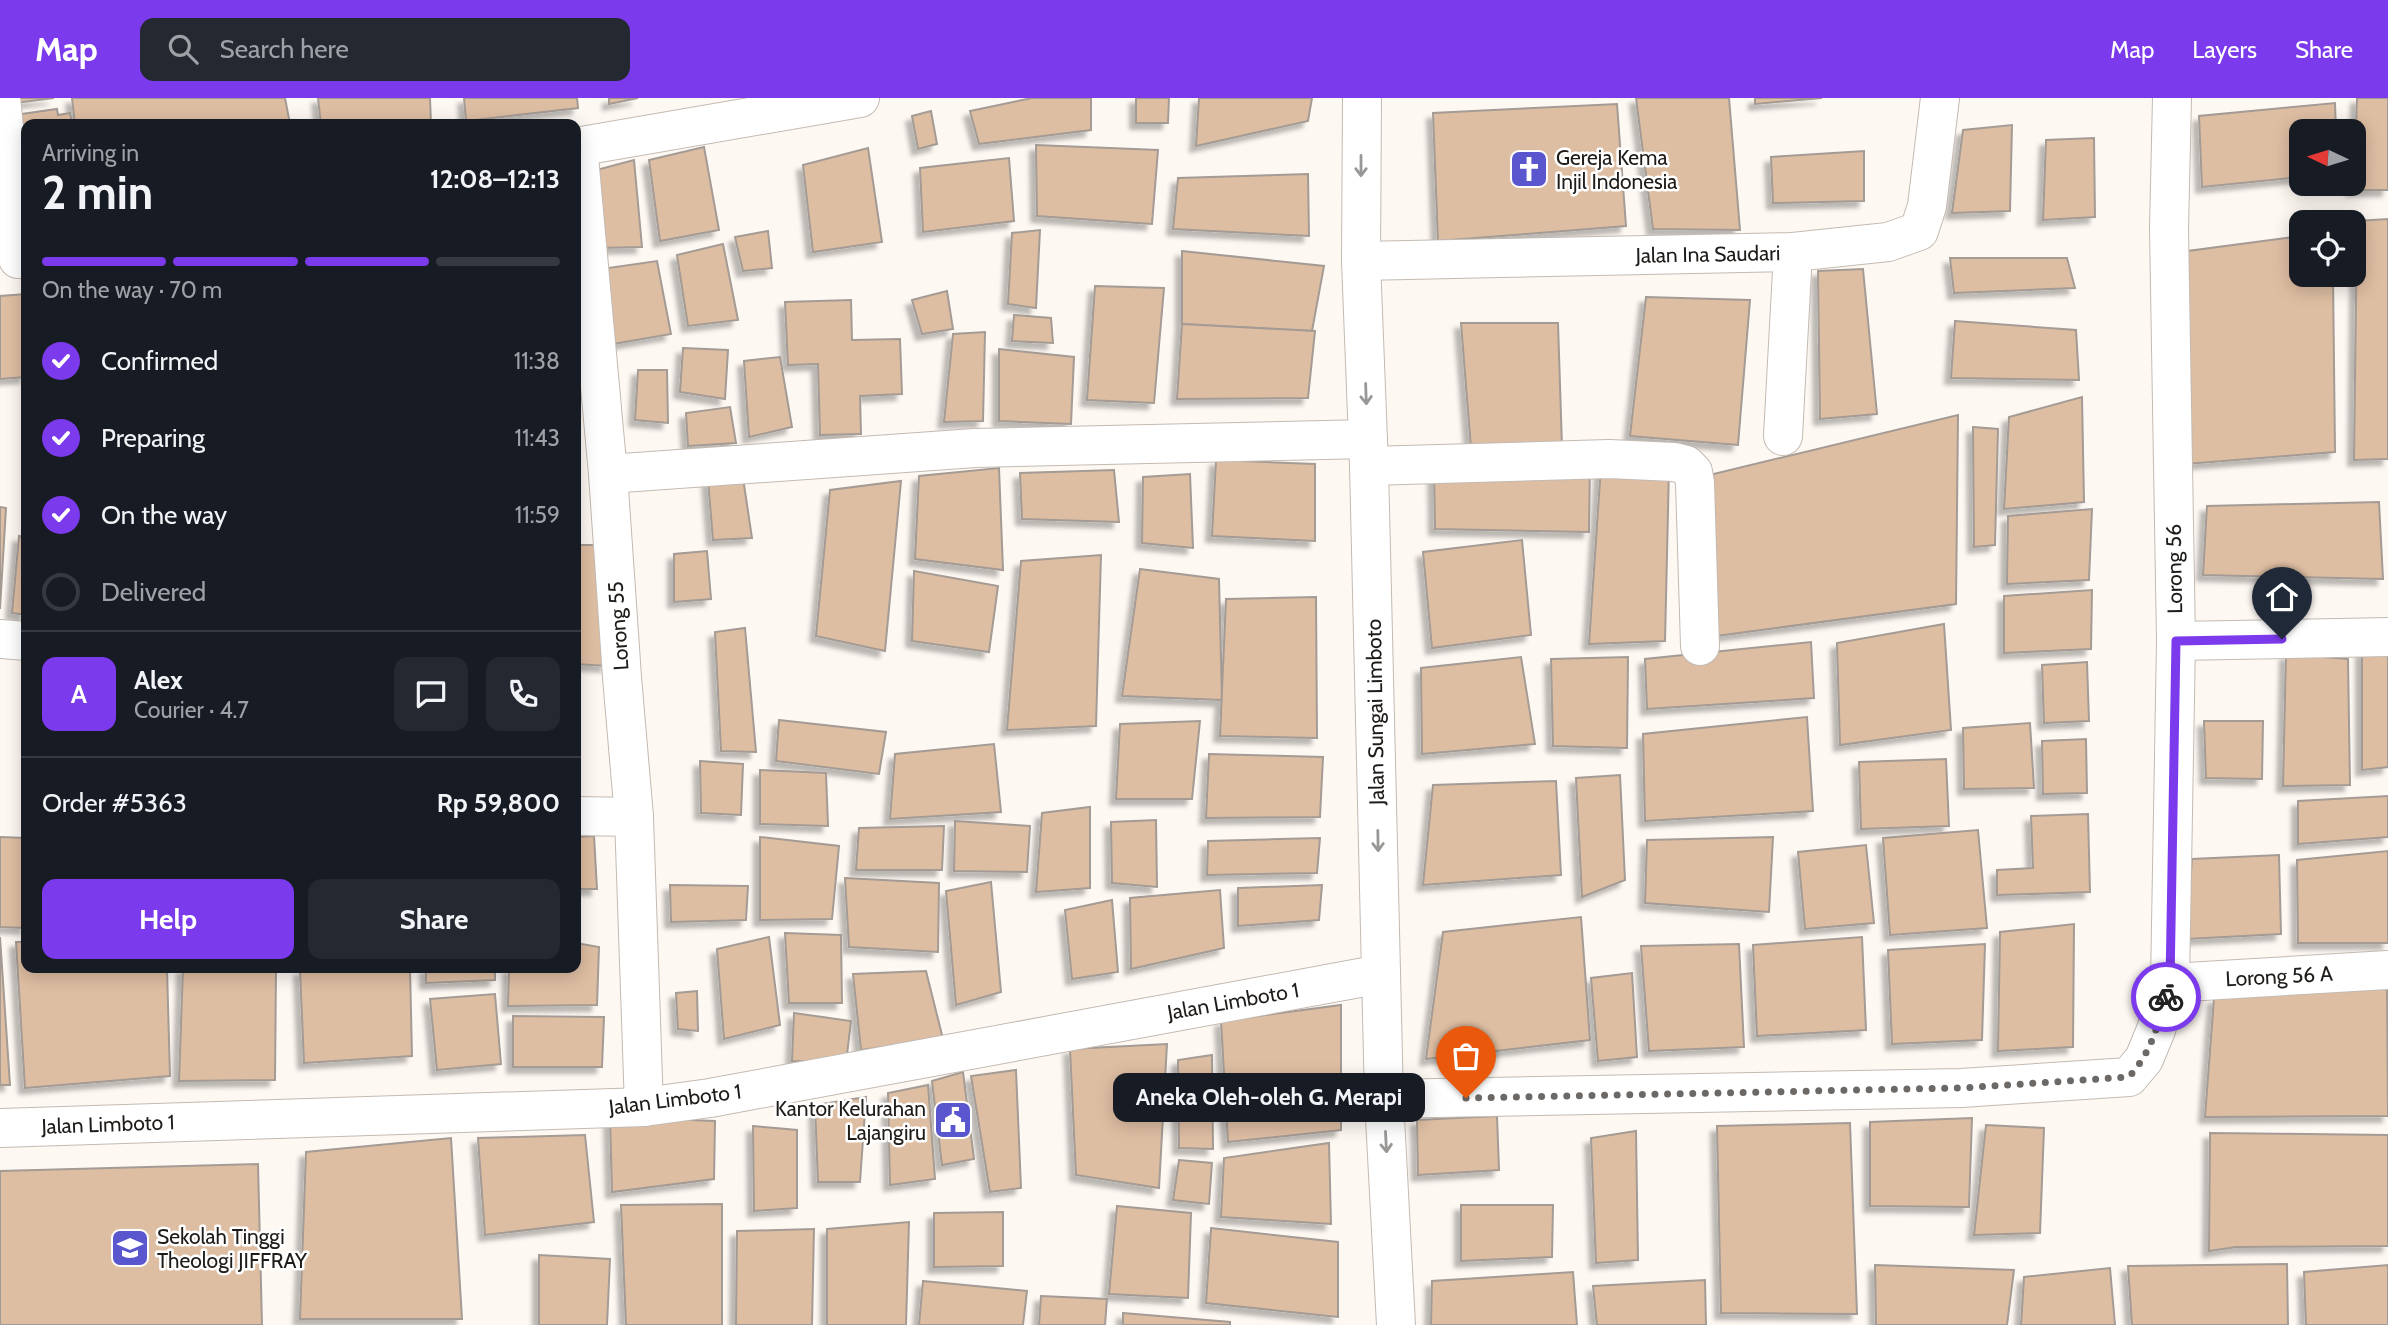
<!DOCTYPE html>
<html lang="en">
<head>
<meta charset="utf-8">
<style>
  :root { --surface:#171b24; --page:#242831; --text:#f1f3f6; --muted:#9ea1a6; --line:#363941; --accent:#7c3aed }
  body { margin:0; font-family:Cabin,sans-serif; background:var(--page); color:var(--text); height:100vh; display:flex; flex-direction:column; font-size:26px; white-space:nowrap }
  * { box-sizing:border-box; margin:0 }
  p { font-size:23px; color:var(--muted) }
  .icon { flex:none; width:38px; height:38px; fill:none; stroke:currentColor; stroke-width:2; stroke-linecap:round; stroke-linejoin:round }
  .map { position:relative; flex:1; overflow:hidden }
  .details { position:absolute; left:21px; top:21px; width:560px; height:854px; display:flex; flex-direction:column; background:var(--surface); border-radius:14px; box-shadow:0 4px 18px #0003 }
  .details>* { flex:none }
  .needle { width:46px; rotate:274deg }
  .tools { position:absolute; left:2289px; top:21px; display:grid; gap:14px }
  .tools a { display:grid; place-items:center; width:77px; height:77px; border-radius:14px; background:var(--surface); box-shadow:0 4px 18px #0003; font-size:35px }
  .pin { position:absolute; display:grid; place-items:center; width:60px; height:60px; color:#fff; margin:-72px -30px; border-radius:50% 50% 50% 0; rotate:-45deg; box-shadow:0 0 7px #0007 }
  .pin .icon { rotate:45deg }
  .courier { position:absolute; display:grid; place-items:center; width:70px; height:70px; margin:-35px; border:5px solid #7c3aed; border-radius:50%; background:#fff; color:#222; box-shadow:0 2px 9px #0007 }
  .bubble { position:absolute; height:49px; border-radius:14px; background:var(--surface); box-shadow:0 4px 18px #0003; font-size:23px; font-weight:700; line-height:49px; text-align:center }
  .head em { font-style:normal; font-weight:700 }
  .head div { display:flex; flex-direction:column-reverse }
  .head { display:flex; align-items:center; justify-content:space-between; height:119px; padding:0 21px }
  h1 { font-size:46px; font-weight:700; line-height:52px }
  .bar { display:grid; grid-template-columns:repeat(4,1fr); gap:10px 7px; align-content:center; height:84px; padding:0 21px }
  .bar i { height:9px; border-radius:5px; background:var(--line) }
  .bar .active { background:var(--accent) }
  .bar p { grid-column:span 4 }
  .line { display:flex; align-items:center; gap:18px; padding:0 21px; border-top:2px solid var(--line) }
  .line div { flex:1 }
  .round { display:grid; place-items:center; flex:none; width:74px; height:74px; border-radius:14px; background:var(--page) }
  ol { padding:0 21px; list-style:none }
  li { display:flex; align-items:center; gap:21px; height:77px }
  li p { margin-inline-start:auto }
  li .icon { padding:7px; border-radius:50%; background:var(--accent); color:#fff; stroke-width:4 }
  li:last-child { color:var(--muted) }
  li i { width:38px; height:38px; border:4px solid var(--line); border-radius:50% }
  .cta { display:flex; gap:14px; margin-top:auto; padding:14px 21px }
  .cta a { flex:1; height:80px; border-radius:14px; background:var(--accent); color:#fff; font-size:28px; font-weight:700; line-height:80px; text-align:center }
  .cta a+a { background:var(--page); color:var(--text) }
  header { display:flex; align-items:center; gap:42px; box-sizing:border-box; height:98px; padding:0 35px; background:var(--accent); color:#fff }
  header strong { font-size:33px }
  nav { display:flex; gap:38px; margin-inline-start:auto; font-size:24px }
  .search { width:490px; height:63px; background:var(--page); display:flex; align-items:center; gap:18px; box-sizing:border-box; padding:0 24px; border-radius:14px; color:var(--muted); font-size:26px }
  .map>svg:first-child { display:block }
  .building { fill:#debea3; stroke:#a49b94; stroke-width:2; filter:url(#shadow) }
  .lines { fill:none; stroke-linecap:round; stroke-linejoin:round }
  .minor-casing { stroke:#c3bab2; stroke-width:40 }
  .minor { stroke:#fff; stroke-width:38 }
  .oneway { stroke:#9a9897 }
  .done { stroke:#6c6865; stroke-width:7; stroke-dasharray:0 12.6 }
  .route { stroke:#7c3aed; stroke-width:9 }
  .labels { text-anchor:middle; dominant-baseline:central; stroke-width:5; stroke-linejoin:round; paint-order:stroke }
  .poi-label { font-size:21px; fill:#1e1b18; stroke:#fff; text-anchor:start }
  .street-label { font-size:21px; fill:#1e1b18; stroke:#fff }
</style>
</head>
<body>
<header>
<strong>Map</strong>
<div class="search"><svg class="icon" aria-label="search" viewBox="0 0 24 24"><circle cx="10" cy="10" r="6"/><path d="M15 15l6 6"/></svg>Search here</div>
<nav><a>Map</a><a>Layers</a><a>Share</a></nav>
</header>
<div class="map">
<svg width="2388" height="1227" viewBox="0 0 2388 1227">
  <defs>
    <filter id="shadow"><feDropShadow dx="-6" dy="6" stdDeviation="2" flood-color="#0004"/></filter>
  </defs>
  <rect width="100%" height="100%" fill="#fef8f3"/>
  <!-- building -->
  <g class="building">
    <polygon points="7,0 54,0 8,6"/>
    <polygon points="72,0 285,0 290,26 75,26"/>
    <polygon points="318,0 430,0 431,26 321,26"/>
    <polygon points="464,0 577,0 578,10 466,23"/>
    <polygon points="609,0 638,0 609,6"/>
    <polygon points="1032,0 1091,0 1091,32 979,46 970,13"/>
    <polygon points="1136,0 1169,0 1168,25 1136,25"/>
    <polygon points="1199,0 1312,0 1308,23 1196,48"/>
    <polygon points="1636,0 1729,0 1740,132 1653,131"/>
    <polygon points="1755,0 1822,0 1755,6"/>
    <polygon points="2357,0 2388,0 2388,92 2352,92 2354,86"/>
    <polygon points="2335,5 2336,33 2301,33 2301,79 2202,89 2199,18"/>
    <polygon points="1617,6 1626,128 1438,143 1433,15"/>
    <polygon points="57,11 58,17 70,15 72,26 26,26 26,114 7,18"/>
    <polygon points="931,13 937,46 918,51 912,18"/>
    <polygon points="2012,27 2010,113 1952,115 1963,32"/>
    <polygon points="2094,40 2095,119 2043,122 2046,42"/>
    <polygon points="1036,47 1158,52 1152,126 1037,118"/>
    <polygon points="704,49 719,132 660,143 649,62"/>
    <polygon points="868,50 882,144 813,154 803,67"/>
    <polygon points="1864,53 1864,103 1773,105 1771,59"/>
    <polygon points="1009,60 1014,123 923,134 920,70"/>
    <polygon points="634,62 642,149 597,150 589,74"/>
    <polygon points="1308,76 1309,138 1173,131 1178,80"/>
    <polygon points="2388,121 2388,361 2354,362 2357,123"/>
    <polygon points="1040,132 1036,210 1008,206 1012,135"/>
    <polygon points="768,133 772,170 743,173 735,139"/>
    <polygon points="2301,138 2301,177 2333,177 2335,354 2186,366 2188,153"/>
    <polygon points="723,146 738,222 688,228 677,157"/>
    <polygon points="1182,153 1324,168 1312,233 1182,226"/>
    <polygon points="1950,160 2067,160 2075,190 1954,195"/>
    <polygon points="657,163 671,236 613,246 601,171"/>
    <polygon points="1863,171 1877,316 1820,321 1818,173"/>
    <polygon points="1095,188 1164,190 1154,305 1087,302"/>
    <polygon points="947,193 953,231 922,236 912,202"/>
    <polygon points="26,196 26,279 0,281 0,198"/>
    <polygon points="1646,199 1750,202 1738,347 1630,338"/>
    <polygon points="851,202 852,242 900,241 902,296 860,298 861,336 820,337 818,266 788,267 785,204"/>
    <polygon points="1014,217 1051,220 1053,245 1012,243"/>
    <polygon points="1955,223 2076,232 2079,282 1951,280"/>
    <polygon points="1461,225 1558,225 1562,349 1471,350"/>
    <polygon points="1182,226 1315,233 1308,300 1177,301"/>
    <polygon points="985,234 983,323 944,324 953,236"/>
    <polygon points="683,250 728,252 725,301 680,294"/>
    <polygon points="999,251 1074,259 1071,326 999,323"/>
    <polygon points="780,259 792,329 749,339 744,263"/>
    <polygon points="638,272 667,272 668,325 635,322"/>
    <polygon points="2082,299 2084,404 2004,411 2009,319"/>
    <polygon points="730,309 736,345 688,348 686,315"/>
    <polygon points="1958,317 1956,506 1701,540 1701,379"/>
    <polygon points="1973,329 1998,331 1995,447 1974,449"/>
    <polygon points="1216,362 1315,366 1315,443 1212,438"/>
    <polygon points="1590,364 1589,434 1435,431 1434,369"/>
    <polygon points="1601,368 1669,370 1665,543 1589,546"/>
    <polygon points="999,370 1003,472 915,461 919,378"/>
    <polygon points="1114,372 1119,424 1022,421 1020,375"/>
    <polygon points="1190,376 1193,450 1142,445 1143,379"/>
    <polygon points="743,380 752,440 713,442 708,382"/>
    <polygon points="901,383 885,553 816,538 830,392"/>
    <polygon points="2379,404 2383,481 2203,477 2207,408"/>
    <polygon points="0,409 6,410 0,511"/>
    <polygon points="2092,411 2089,482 2007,486 2008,418"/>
    <polygon points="19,438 26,439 26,517 12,515"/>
    <polygon points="1522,442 1531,537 1432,550 1423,454"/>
    <polygon points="576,447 598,447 607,568 576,566"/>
    <polygon points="707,453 711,501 674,504 674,456"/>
    <polygon points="1101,457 1096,628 1007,632 1021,463"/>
    <polygon points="1140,471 1219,481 1222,602 1122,598"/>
    <polygon points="914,473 998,488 989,554 912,543"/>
    <polygon points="2092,492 2091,551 2004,555 2004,498"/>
    <polygon points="1316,499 1317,640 1220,638 1226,501"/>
    <polygon points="1944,526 1951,632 1840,647 1837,545"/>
    <polygon points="745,530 756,654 721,653 715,534"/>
    <polygon points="1811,544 1814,600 1647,611 1645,561"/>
    <polygon points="2388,552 2388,669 2362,672 2362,553"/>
    <polygon points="2286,556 2348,561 2350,687 2283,688"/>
    <polygon points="1521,559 1535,646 1422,656 1421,570"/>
    <polygon points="1628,559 1627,650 1553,648 1551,561"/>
    <polygon points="2087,564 2089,623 2044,625 2042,567"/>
    <polygon points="1807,619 1813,713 1645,723 1643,636"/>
    <polygon points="779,622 886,634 879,676 776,663"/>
    <polygon points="1200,623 1192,701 1116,701 1120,626"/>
    <polygon points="2204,623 2263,623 2262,681 2206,680"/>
    <polygon points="2030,625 2034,690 1964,691 1963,630"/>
    <polygon points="2086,641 2087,695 2043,696 2042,643"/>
    <polygon points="994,646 1001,714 890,721 895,656"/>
    <polygon points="1209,656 1323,659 1320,719 1206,720"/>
    <polygon points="1946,661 1949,728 1861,731 1859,664"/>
    <polygon points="700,663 743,666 741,717 701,715"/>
    <polygon points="760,672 826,675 828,728 760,726"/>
    <polygon points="1620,677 1625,782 1582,799 1576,680"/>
    <polygon points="1556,683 1561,777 1423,787 1433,687"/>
    <polygon points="2388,698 2388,739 2298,746 2298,703"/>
    <polygon points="1090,709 1090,790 1036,794 1042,715"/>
    <polygon points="2088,716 2090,794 1997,797 1997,772 2033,770 2031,718"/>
    <polygon points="1156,722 1157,789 1112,785 1111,724"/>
    <polygon points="955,723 1030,728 1027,774 954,773"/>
    <polygon points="944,728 942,772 856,772 859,730"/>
    <polygon points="1978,732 1987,830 1890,837 1883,740"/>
    <polygon points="594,738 597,791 576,791 576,739"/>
    <polygon points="0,739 26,740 26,830 0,829"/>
    <polygon points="760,739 839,748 832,821 760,822"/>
    <polygon points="1773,739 1769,814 1645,805 1647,742"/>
    <polygon points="1320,740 1317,775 1207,777 1208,743"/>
    <polygon points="1866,747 1874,825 1805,831 1798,754"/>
    <polygon points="2388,753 2388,845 2298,845 2297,762"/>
    <polygon points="2279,757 2281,836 2186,841 2192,761"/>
    <polygon points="845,780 939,785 938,854 849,849"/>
    <polygon points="991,784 1001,894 956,907 946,793"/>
    <polygon points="670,787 748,788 746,822 671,824"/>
    <polygon points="1322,787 1319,822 1238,828 1238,790"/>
    <polygon points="1220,792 1224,850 1131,871 1130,800"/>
    <polygon points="1112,802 1118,874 1072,881 1065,812"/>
    <polygon points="1581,819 1590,942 1426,961 1443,834"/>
    <polygon points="2074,826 2073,949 1998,953 2000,834"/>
    <polygon points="785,835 841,837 842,905 789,905"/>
    <polygon points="0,839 10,987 0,987"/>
    <polygon points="769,839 780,927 724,941 717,851"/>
    <polygon points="1862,839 1866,932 1757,938 1753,847"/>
    <polygon points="16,844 26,844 26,870 167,870 170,978 25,990"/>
    <polygon points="576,845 599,849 597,907 508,908 509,870 576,870"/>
    <polygon points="1739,846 1744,949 1649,953 1641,848"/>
    <polygon points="1985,846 1982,942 1892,946 1888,852"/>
    <polygon points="183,870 276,870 275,982 179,983"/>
    <polygon points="356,870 410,870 412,958 304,965 300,872"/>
    <polygon points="426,870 495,870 495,882 426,885"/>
    <polygon points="926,873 943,941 861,952 853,876"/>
    <polygon points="1632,875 1637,959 1598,963 1591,880"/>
    <polygon points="2387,889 2388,1018 2205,1019 2214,900"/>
    <polygon points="697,893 698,933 678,931 676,895"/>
    <polygon points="495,896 501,966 437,972 430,901"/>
    <polygon points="1341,907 1341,1032 1228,1044 1221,923"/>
    <polygon points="794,915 851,923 846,965 792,963"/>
    <polygon points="513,918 604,919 602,969 513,969"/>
    <polygon points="1167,946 1159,1090 1076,1077 1070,951"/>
    <polygon points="1212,957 1213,1051 1179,1050 1178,962"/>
    <polygon points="1016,972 1021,1090 990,1094 971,978"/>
    <polygon points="963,974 974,1061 942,1067 932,983"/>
    <polygon points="928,987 935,1081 890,1087 888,995"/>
    <polygon points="866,999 860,1084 818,1084 815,1007"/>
    <polygon points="1497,1018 1499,1072 1418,1077 1417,1022"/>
    <polygon points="610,1019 715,1023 714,1081 612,1094"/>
    <polygon points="1972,1020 1969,1109 1870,1108 1870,1024"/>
    <polygon points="1850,1025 1857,1216 1721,1215 1717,1028"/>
    <polygon points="1986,1027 2044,1030 2040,1135 1974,1137"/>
    <polygon points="753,1028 797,1032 797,1110 754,1113"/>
    <polygon points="1636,1033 1638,1162 1596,1165 1591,1040"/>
    <polygon points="2210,1035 2388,1037 2388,1148 2236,1149 2209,1153"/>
    <polygon points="585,1037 594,1124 485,1137 478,1040"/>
    <polygon points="451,1040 462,1221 300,1221 306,1054"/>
    <polygon points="1329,1045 1331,1126 1221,1119 1224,1060"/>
    <polygon points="1179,1062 1212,1065 1209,1106 1173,1102"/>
    <polygon points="258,1066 262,1227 0,1227 0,1073"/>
    <polygon points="722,1106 722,1227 626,1227 621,1107"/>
    <polygon points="1461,1107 1553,1107 1552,1159 1461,1163"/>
    <polygon points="1117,1108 1191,1115 1188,1200 1109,1196"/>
    <polygon points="1003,1114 1003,1168 934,1169 934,1115"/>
    <polygon points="909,1124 906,1227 827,1227 827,1131"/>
    <polygon points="1211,1130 1338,1144 1338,1219 1206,1205"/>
    <polygon points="814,1131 812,1227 736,1227 737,1133"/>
    <polygon points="539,1157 610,1161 607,1227 539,1227"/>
    <polygon points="2287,1166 2288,1227 2132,1227 2128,1168"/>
    <polygon points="1875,1167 2014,1172 2007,1227 1876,1227"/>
    <polygon points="2388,1167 2388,1227 2306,1227 2304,1174"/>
    <polygon points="2110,1170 2115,1227 2021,1227 2024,1179"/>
    <polygon points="1573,1174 1577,1227 1431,1227 1432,1183"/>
    <polygon points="1705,1182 1706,1227 1597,1227 1593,1188"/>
    <polygon points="923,1183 1027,1193 1023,1227 919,1227"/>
    <polygon points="1041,1198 1107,1201 1105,1227 1039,1227"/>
    <polygon points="1123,1215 1230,1224 1230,1227 1123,1227"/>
  </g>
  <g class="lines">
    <defs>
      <g id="minor">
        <polyline points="1,0 18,161"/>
        <polyline points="1362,0 1361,163 1369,368 1384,1001 1396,1227"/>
        <polyline points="578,48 608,376 622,579 634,719 644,1009"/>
        <polyline points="576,49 860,0"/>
        <polyline points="1361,163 1793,154 1888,144 1919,133 1927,108 1940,0"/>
        <polyline points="1783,338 1793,154"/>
        <polyline points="1369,368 1609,361 1674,364 1686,367 1693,374 1695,385 1700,548"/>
        <polyline points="608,376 975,350 1368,341"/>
        <polyline points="0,541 26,543"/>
        <polyline points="2176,543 2388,539"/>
        <polyline points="576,718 634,719"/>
        <polyline points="2170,885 2388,872"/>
        <polyline points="1384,1001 1961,990 2129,979 2144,961 2156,932 2170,885 2176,543 2169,131 2172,0"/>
        <polyline points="0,1030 644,1009 710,1000 1381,876"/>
      </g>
    </defs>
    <!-- minor casing -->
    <use href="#minor" class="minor-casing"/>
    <!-- minor -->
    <use href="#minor" class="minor"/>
  </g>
  <!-- one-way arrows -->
  <defs><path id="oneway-shaft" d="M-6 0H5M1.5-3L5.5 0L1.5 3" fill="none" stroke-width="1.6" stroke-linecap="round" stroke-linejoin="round" transform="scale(1.75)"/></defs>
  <g class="oneway">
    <use href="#oneway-shaft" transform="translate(1361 68) rotate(90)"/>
    <use href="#oneway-shaft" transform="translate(1366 296) rotate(88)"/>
    <use href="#oneway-shaft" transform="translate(1378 743) rotate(89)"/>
    <use href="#oneway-shaft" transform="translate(1386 1044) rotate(87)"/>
  </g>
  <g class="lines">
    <!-- done -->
    <path class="done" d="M 1466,1000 L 1961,990 L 2129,979 C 2152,953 2156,931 2166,899"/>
    <!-- route -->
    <polyline class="route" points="2166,899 2170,884 2176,543 2282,541"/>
  </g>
  <!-- icons -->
  <defs>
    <symbol id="church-square" viewBox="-11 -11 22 22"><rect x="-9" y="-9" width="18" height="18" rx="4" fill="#5a56cd" stroke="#fff"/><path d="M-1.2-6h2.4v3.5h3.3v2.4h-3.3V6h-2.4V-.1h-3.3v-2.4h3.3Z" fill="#fff"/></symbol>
    <symbol id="civic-square" viewBox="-11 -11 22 22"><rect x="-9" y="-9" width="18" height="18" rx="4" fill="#5a56cd" stroke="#fff"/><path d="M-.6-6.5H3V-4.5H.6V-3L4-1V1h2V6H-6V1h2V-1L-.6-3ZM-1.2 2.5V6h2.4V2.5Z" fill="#fff"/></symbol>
    <symbol id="university-square" viewBox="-11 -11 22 22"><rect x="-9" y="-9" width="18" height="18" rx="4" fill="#5a56cd" stroke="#fff"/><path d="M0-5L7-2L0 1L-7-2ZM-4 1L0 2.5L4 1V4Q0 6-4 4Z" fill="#fff"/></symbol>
  </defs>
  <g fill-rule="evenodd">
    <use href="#church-square" x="1507" y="49" width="44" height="44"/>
    <use href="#civic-square" x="931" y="1000" width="44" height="44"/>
    <use href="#university-square" x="108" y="1128" width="44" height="44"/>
  </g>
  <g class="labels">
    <!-- poi labels -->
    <g class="poi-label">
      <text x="1556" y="59">Gereja Kema<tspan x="1556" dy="24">Injil Indonesia</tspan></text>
      <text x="926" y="1010" text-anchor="end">Kantor Kelurahan<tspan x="926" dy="24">Lajangiru</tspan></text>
      <text x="157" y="1138">Sekolah Tinggi<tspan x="157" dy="24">Theologi JIFFRAY</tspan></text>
    </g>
    <!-- street labels -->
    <g class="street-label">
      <text transform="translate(1708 156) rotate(-1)">Jalan Ina Saudari</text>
      <text transform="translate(2174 471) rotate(-91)">Lorong 56</text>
      <text transform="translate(618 528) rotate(-94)">Lorong 55</text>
      <text transform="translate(1375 614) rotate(-91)">Jalan Sungai Limboto</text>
      <text transform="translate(2279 878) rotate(-3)">Lorong 56 A</text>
      <text transform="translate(1233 903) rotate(-10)">Jalan Limboto 1</text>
      <text transform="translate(675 1001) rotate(-7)">Jalan Limboto 1</text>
      <text transform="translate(108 1026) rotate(-2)">Jalan Limboto 1</text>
    </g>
  </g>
</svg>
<div class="tools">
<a><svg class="needle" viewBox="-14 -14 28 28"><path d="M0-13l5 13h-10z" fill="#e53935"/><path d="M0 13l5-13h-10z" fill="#9ea1a6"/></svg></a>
<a><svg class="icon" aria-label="locate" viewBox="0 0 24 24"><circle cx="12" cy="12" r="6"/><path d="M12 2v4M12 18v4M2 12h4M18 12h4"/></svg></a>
</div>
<div class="pin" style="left:1466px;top:1000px;background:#ea580c"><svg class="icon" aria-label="bag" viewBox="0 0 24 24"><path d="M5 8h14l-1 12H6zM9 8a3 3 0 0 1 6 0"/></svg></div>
<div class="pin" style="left:2282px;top:541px;background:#1f2937"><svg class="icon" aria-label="home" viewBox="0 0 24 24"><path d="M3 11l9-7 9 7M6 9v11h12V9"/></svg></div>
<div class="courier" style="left:2166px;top:899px"><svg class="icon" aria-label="bike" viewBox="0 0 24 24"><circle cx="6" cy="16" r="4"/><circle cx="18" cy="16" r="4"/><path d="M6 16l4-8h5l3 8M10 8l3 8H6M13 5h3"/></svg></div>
<div class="bubble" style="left:1113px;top:975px;width:312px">Aneka Oleh-oleh G. Merapi</div>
<section class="details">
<div class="head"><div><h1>2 min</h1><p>Arriving in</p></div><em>12:08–12:13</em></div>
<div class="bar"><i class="active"></i><i class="active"></i><i class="active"></i><i></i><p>On the way · 70 m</p></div>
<ol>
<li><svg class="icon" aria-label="check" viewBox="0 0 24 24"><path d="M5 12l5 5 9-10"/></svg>Confirmed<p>11:38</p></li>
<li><svg class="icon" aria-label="check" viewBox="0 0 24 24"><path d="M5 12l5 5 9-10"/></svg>Preparing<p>11:43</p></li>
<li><svg class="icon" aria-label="check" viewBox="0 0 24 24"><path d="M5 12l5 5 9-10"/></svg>On the way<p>11:59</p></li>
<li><i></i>Delivered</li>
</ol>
<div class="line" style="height:126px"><b class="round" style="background:var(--accent);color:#fff">A</b><div><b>Alex</b><p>Courier · 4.7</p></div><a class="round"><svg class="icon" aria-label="chat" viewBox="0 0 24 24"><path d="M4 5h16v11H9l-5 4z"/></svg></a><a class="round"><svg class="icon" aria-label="phone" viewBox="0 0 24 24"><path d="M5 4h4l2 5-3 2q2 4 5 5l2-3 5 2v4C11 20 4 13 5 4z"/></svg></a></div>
<div class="line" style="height:91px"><div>Order #5363</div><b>Rp 59,800</b></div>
<div class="cta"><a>Help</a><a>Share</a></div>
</section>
</div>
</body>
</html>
